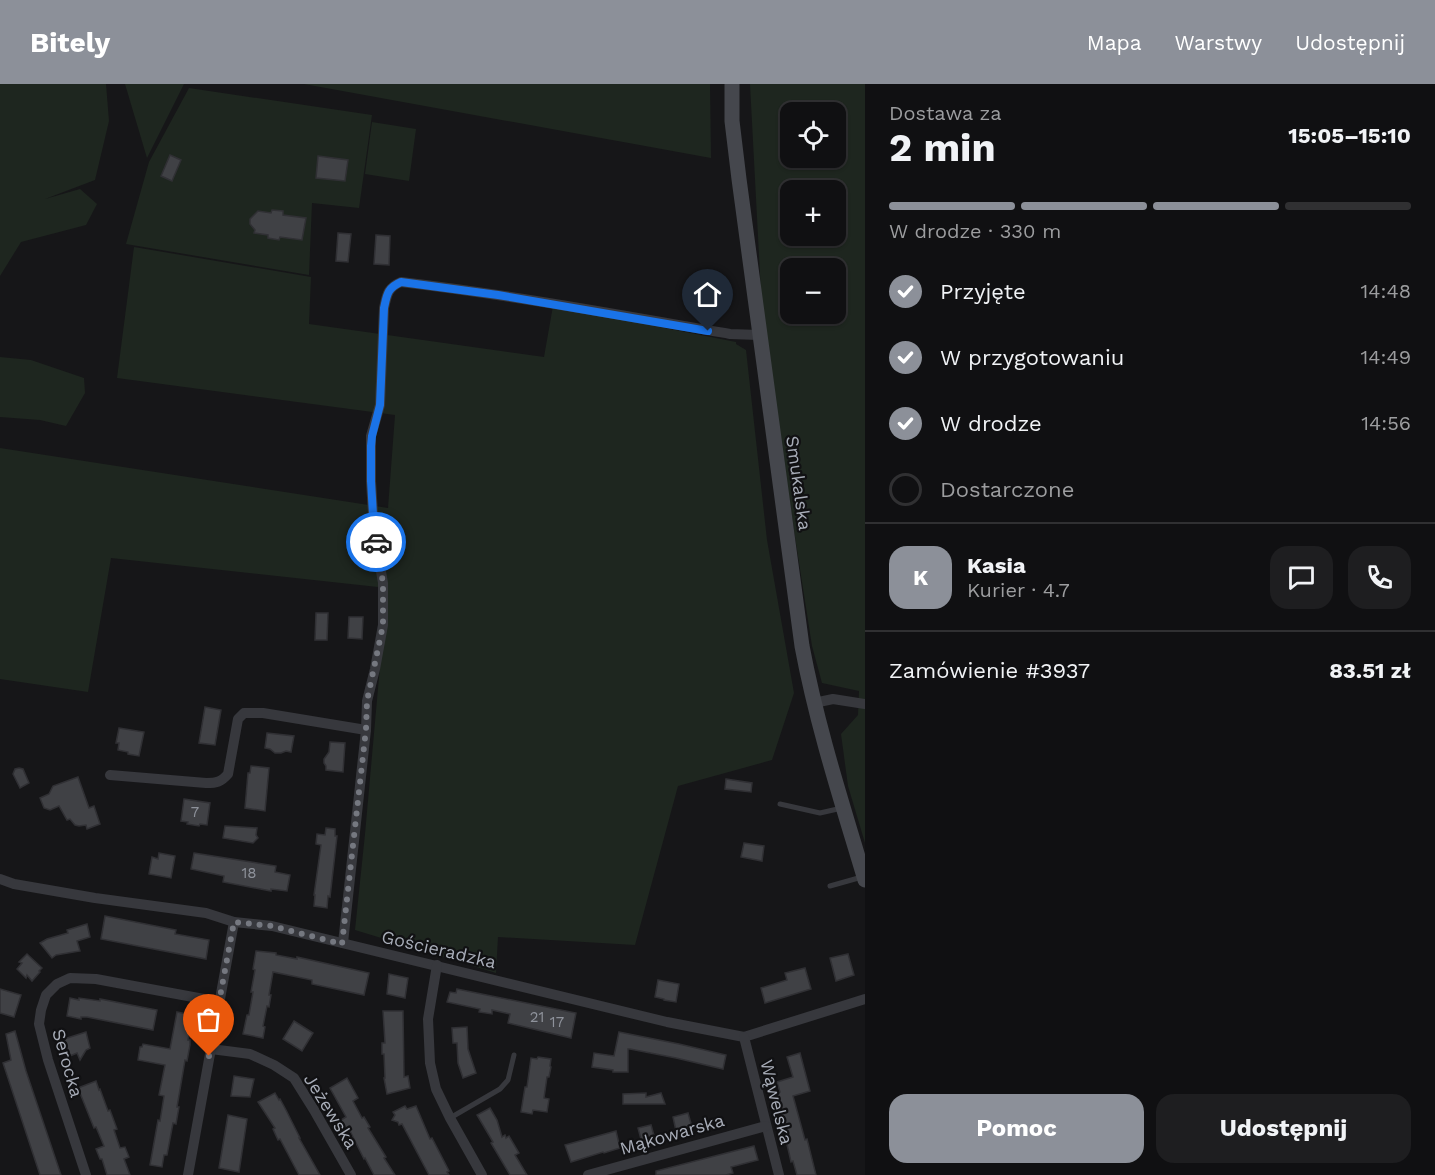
<!DOCTYPE html>
<html lang="pl">
<head>
<meta charset="utf-8">
<style>
  :root { --surface:#101012; --page:#1e1e20; --text:#f1f3f6; --muted:#9c9d9f; --line:#303032; --accent:#8c9099 }
  body { margin:0; font-family:"Work Sans",sans-serif; background:var(--page); color:var(--text); height:100vh; display:flex; flex-direction:column; font-size:22px; white-space:nowrap }
  * { box-sizing:border-box; margin:0 }
  p { font-size:20px; color:var(--muted) }
  .icon { flex:none; width:33px; height:33px; fill:none; stroke:currentColor; stroke-width:2; stroke-linecap:round; stroke-linejoin:round }
  .map { position:relative; flex:1; overflow:hidden }
  .sheet { display:flex; flex-direction:column; background:var(--surface); width:570px }
  .sheet>* { flex:none }
  .buttons { position:absolute; left:780px; top:18px; display:grid; gap:12px }
  .buttons a { display:grid; place-items:center; width:66px; height:66px; border-radius:12px; background:var(--surface); box-shadow:0 2px 4px #0004,0 0 0 2px var(--line); font-size:30px }
  .pin { position:absolute; display:grid; place-items:center; width:51px; height:51px; color:#fff; margin:-62px -26px; border-radius:50% 50% 50% 0; rotate:-45deg; box-shadow:0 0 6px #0007 }
  .pin .icon { rotate:45deg }
  .courier { position:absolute; display:grid; place-items:center; width:60px; height:60px; margin:-30px; border:4px solid #1a73e8; border-radius:50%; background:#fff; color:#222; box-shadow:0 2px 8px #0007 }
  .overview em { font-style:normal; font-weight:700 }
  .overview div { display:flex; flex-direction:column-reverse }
  .overview { display:flex; align-items:center; justify-content:space-between; height:102px; padding:0 24px }
  h1 { font-size:39px; font-weight:700; line-height:45px }
  .bar { display:grid; grid-template-columns:repeat(4,1fr); gap:9px 6px; align-content:center; height:72px; padding:0 24px }
  .bar i { height:8px; border-radius:4px; background:var(--line) }
  .bar .current { background:var(--accent) }
  .bar p { grid-column:span 4 }
  .line { display:flex; align-items:center; gap:15px; padding:0 24px; border-top:2px solid var(--line) }
  .line div { flex:1 }
  .round { display:grid; place-items:center; flex:none; width:63px; height:63px; border-radius:18px; background:var(--page) }
  ol { padding:0 24px; list-style:none }
  li { display:flex; align-items:center; gap:18px; height:66px }
  li p { margin-inline-start:auto }
  li .icon { padding:6px; border-radius:50%; background:var(--accent); color:#fff; stroke-width:4 }
  li:last-child { color:var(--muted) }
  li i { width:33px; height:33px; border:3px solid var(--line); border-radius:50% }
  .button { display:flex; gap:12px; margin-top:auto; padding:12px 24px }
  .button a { flex:1; height:69px; border-radius:18px; background:var(--accent); color:#fff; font-size:24px; font-weight:700; line-height:69px; text-align:center }
  .button a+a { background:var(--page); color:var(--text) }
  header { display:flex; align-items:center; gap:36px; box-sizing:border-box; height:84px; padding:0 30px; background:var(--accent); color:#fff }
  header strong { font-size:28px }
  nav { display:flex; gap:33px; margin-inline-start:auto; font-size:21px }
  main { display:flex; flex:1; min-height:0 }
  .map>svg:first-child { display:block }
  .green { fill:#1e261f; fill-rule:evenodd }
  .building { fill:#404145; stroke:#303034; stroke-width:1.5 }
  .lines { fill:none; stroke-linecap:round; stroke-linejoin:round }
  .lane { stroke:#37383d; stroke-width:5 }
  .street { stroke:#37383d; stroke-width:10 }
  .secondary { stroke:#45474d; stroke-width:15 }
  .done { stroke:#757880; stroke-width:6; stroke-dasharray:0 10.8 }
  .route { stroke:#1a73e8; stroke-width:8 }
  .labels { text-anchor:middle; dominant-baseline:central; stroke-width:4.5; stroke-linejoin:round; paint-order:stroke }
  .number-label { font-size:15px; fill:#8e929b }
  .street-label { font-size:18px; fill:#a8adb8; stroke:#111113 }
</style>
</head>
<body>
<header>
<strong>Bitely</strong>
<nav><a>Mapa</a><a>Warstwy</a><a>Udostępnij</a></nav>
</header>
<main>
<div class="map">
<svg width="865" height="1091" viewBox="0 0 865 1091">
  <rect width="100%" height="100%" fill="#161618"/>
  <!-- green -->
  <g class="green">
    <polygon points="0,0 106,0 109,37 95,96 45,115 80,105 97,120 86,141 21,158 0,192"/>
    <polygon points="125,0 184,0 147,74"/>
    <polygon points="304,0 710,0 711,74"/>
    <path d="M 750,0 L 865,0 L 865,759 L 848,702 L 841,650 L 858,631 L 859,607 L 822,599 L 812,562 L 763,247 ZM 790,28 L 836,28 L 836,74 L 790,74 ZM 790,106 L 836,106 L 836,152 L 790,152 ZM 790,184 L 836,184 L 836,230 L 790,230 Z"/>
    <polygon points="189,4 372,31 359,124 312,119 309,191 126,160 149,78"/>
    <polygon points="372,38 416,45 409,97 365,90"/>
    <polygon points="134,163 311,193 309,240 544,273 553,222 736,258 736,260 746,266 767,456 794,609 772,676 678,702 635,861 498,853 496,889 355,846 365,750 387,504 111,474 88,608 0,595 0,364 388,424 395,331 117,294"/>
    <polygon points="0,273 31,276 84,294 85,309 66,342 40,336 0,333"/>
  </g>
  <!-- building -->
  <g class="building">
    <polygon points="170,71 181,76 172,97 161,92"/>
    <polygon points="318,72 348,76 345,97 316,94"/>
    <polygon points="272,126 283,127 283,131 306,134 302,156 280,153 279,156 268,154 268,151 254,149 255,146 250,140 250,135 258,127 271,129"/>
    <polygon points="338,149 351,150 348,178 336,177"/>
    <polygon points="376,151 390,152 389,181 374,180"/>
    <polygon points="316,529 328,529 327,556 315,556"/>
    <polygon points="349,533 363,533 362,555 348,554"/>
    <polygon points="205,623 221,626 215,661 199,659"/>
    <polygon points="119,644 144,648 139,672 128,670 128,668 118,666 119,659 116,659"/>
    <polygon points="267,649 294,652 291,668 286,667 281,669 275,669 270,665 265,664"/>
    <polygon points="330,658 345,659 343,688 326,686 326,682 324,679 324,675 329,668"/>
    <polygon points="251,682 269,684 265,727 245,724 248,689 250,689"/>
    <polygon points="19,684 23,685 29,699 20,704 13,690 15,685"/>
    <polygon points="78,693 89,724 94,722 100,740 87,745 86,741 79,742 75,741 70,735 67,736 59,722 50,726 44,724 40,714 49,710 53,702"/>
    <polygon points="726,695 752,699 751,708 725,705"/>
    <polygon points="184,715 210,719 207,741 200,740 199,742 187,740 188,738 181,737"/>
    <polygon points="225,742 257,744 256,751 258,754 253,759 223,754"/>
    <polygon points="326,744 335,745 335,752 337,752 330,813 328,812 327,824 314,822 315,811 314,811 321,761 316,760 317,750 325,751"/>
    <polygon points="744,759 764,762 762,777 741,773"/>
    <polygon points="159,769 175,772 171,794 149,790 152,773 158,775"/>
    <polygon points="194,769 276,782 275,788 290,791 287,807 271,805 271,807 223,798 224,792 191,785"/>
    <polygon points="105,832 176,846 175,850 209,856 206,875 101,855"/>
    <polygon points="87,840 90,853 77,857 80,867 56,871 52,874 40,859 47,855 68,849 67,846"/>
    <polygon points="256,867 276,869 276,871 297,875 297,873 369,889 364,911 312,900 312,896 273,888 269,911 271,911 269,923 267,922 263,942 265,943 263,954 243,950 247,931 249,931 253,908 251,908 255,886 253,885"/>
    <polygon points="27,870 42,884 39,887 40,888 32,897 27,891 26,894 17,885 22,879 19,878"/>
    <polygon points="848,870 854,891 836,897 830,874"/>
    <polygon points="805,884 811,905 765,919 761,904 787,896 785,889"/>
    <polygon points="389,890 408,894 405,914 387,910"/>
    <polygon points="658,896 679,900 676,918 664,916 664,915 655,913"/>
    <polygon points="0,905 21,911 14,933 0,929"/>
    <polygon points="457,905 576,929 571,954 508,939 510,930 492,926 492,930 479,928 480,925 447,918 450,908 456,909"/>
    <polygon points="70,914 79,916 79,914 100,917 100,915 157,926 153,946 87,933 81,933 81,935 67,932"/>
    <polygon points="383,927 403,927 404,993 408,992 410,1004 387,1010 384,994 385,994 384,970 382,970 382,959 385,959"/>
    <polygon points="177,928 193,931 188,956 190,956 190,961 187,977 185,976 177,1023 179,1023 176,1040 173,1039 167,1071 164,1071 162,1083 150,1081 158,1036 160,1037 164,1012 159,1011 165,981 138,976 140,963 142,963 143,960 170,965"/>
    <polygon points="294,937 313,949 302,967 283,955"/>
    <polygon points="467,943 468,965 476,989 463,994 458,979 457,959 453,959 452,944"/>
    <polygon points="15,947 26,987 61,1091 40,1091 3,979 11,976 6,950"/>
    <polygon points="86,948 90,964 86,966 80,976 77,969 70,972 64,955"/>
    <polygon points="619,948 679,960 726,971 723,985 676,974 630,965 628,965 628,988 613,988 613,986 592,983 594,969 614,972"/>
    <polygon points="800,969 810,1007 793,1012 805,1056 807,1055 816,1091 797,1091 793,1077 791,1078 789,1069 775,1009 780,1008 777,998 793,993 787,973"/>
    <polygon points="538,973 551,975 550,982 551,983 549,993 547,993 544,1014 549,1015 547,1028 533,1026 532,1030 521,1028 525,1003 527,1003 531,974 537,975"/>
    <polygon points="234,992 254,995 250,1013 231,1012"/>
    <polygon points="347,994 358,1014 353,1017 362,1034 364,1033 370,1043 368,1044 386,1073 384,1074 395,1091 374,1091 365,1074 364,1075 349,1045 347,1046 341,1036 346,1033 330,1004"/>
    <polygon points="96,997 99,1006 100,1005 108,1027 110,1026 117,1045 114,1046 120,1064 125,1063 129,1073 124,1075 130,1091 107,1091 102,1075 100,1075 96,1065 104,1062 96,1043 94,1044 78,1004"/>
    <polygon points="275,1009 279,1016 280,1015 286,1026 300,1054 299,1054 320,1091 299,1091 280,1055 278,1056 273,1045 275,1044 258,1018"/>
    <polygon points="646,1009 646,1013 661,1009 665,1020 623,1020 623,1010"/>
    <polygon points="405,1022 407,1025 416,1022 430,1055 432,1054 449,1087 447,1088 449,1091 429,1091 402,1040 399,1041 398,1038 392,1036 395,1031 393,1028"/>
    <polygon points="490,1024 497,1036 502,1053 505,1051 506,1054 509,1052 519,1069 515,1071 527,1091 510,1091 491,1059 493,1058 477,1031"/>
    <polygon points="688,1029 692,1043 676,1047 673,1033"/>
    <polygon points="228,1031 247,1035 239,1088 219,1084"/>
    <polygon points="651,1041 655,1055 642,1059 638,1044"/>
    <polygon points="616,1047 620,1064 604,1069 603,1068 571,1078 565,1061"/>
    <polygon points="754,1062 758,1076 731,1083 733,1089 726,1091 656,1091 656,1087"/>
  </g>
  <g class="lines">
    <!-- lane -->
    <g class="lane">
      <polyline points="780,720 820,729 842,724"/>
      <polyline points="830,802 862,793"/>
      <polyline points="450,1034 500,1005 508,996 514,971"/>
    </g>
    <!-- street -->
    <g class="street">
      <polyline points="814,619 833,615 865,620"/>
      <path d="M 110,691 L 206,699 C 217,699 221,698 228,690 L 238,635 L 244,629 L 263,629 L 366,646"/>
      <polyline points="0,795 14,800 95,814 206,829 234,838 272,842 667,938 744,953 865,915"/>
      <path d="M 343,859 L 366,646 L 367,617 L 375,585 L 383,541 L 383,499 L 374,447 L 371,397 L 371,352 L 380,321 L 384,224 C 387,211 387,204 401,198 C 511,211 620,231 730,250 L 759,251"/>
      <polyline points="437,881 428,935 430,979 436,1005 450,1034 482,1091"/>
      <polyline points="744,953 779,1091"/>
      <polyline points="211,965 250,970 274,981 294,994 314,1026 351,1091"/>
      <polyline points="86,1091 48,976 39,940 41,926 46,911 57,900 70,894 96,895 220,918"/>
      <polyline points="188,1091 234,838"/>
      <polyline points="588,1091 766,1042"/>
    </g>
    <!-- secondary -->
    <path class="secondary" d="M 732,0 L 732,37 L 739,95 L 802,562 C 817,642 842,719 865,796"/>
  </g>
  <g class="lines">
    <!-- done -->
    <polyline class="done" points="209,972 234,838 272,842 342,860 366,645 367,617 383,541 383,499 376,458"/>
    <!-- route -->
    <path class="route" d="M 376,458 L 374,447 L 371,397 L 371,362 L 372,352 L 380,321 L 384,224 C 387,211 387,204 401,198 L 498,211 L 708,247"/>
  </g>
  <g class="labels">
    <!-- number labels -->
    <g class="number-label">
      <text x="195" y="728">7</text>
      <text x="249" y="789">18</text>
      <text x="537" y="933">21</text>
      <text x="557" y="938">17</text>
    </g>
    <!-- street labels -->
    <g class="street-label">
      <text transform="translate(799 399) rotate(82)">Smukalska</text>
      <text transform="translate(439 865) rotate(13)">Gościeradzka</text>
      <text transform="translate(68 979) rotate(74)">Serocka</text>
      <text transform="translate(777 1018) rotate(76)">Wąwelska</text>
      <text transform="translate(331 1027) rotate(58)">Jeżewska</text>
      <text transform="translate(672 1050) rotate(-16)">Mąkowarska</text>
    </g>
  </g>
</svg>
<div class="buttons">
<a><svg class="icon" aria-label="locate" viewBox="0 0 24 24"><circle cx="12" cy="12" r="6"/><path d="M12 2v4M12 18v4M2 12h4M18 12h4"/></svg></a>
<a>+</a>
<a>−</a>
</div>
<div class="pin" style="left:209px;top:972px;background:#ea580c"><svg class="icon" aria-label="bag" viewBox="0 0 24 24"><path d="M5 8h14l-1 12H6zM9 8a3 3 0 0 1 6 0"/></svg></div>
<div class="pin" style="left:708px;top:247px;background:#1f2937"><svg class="icon" aria-label="home" viewBox="0 0 24 24"><path d="M3 11l9-7 9 7M6 9v11h12V9"/></svg></div>
<div class="courier" style="left:376px;top:458px"><svg class="icon" aria-label="car" viewBox="0 0 24 24"><path d="M5 17H2v-5l4-1 3-4h7l3 4 3 1v5h-3M9 17h6M6 11h13"/><circle cx="7" cy="17" r="2"/><circle cx="17" cy="17" r="2"/></svg></div>
</div>
<section class="sheet">
<div class="overview"><div><h1>2 min</h1><p>Dostawa za</p></div><em>15:05–15:10</em></div>
<div class="bar"><i class="current"></i><i class="current"></i><i class="current"></i><i></i><p>W drodze · 330 m</p></div>
<ol>
<li><svg class="icon" aria-label="check" viewBox="0 0 24 24"><path d="M5 12l5 5 9-10"/></svg>Przyjęte<p>14:48</p></li>
<li><svg class="icon" aria-label="check" viewBox="0 0 24 24"><path d="M5 12l5 5 9-10"/></svg>W przygotowaniu<p>14:49</p></li>
<li><svg class="icon" aria-label="check" viewBox="0 0 24 24"><path d="M5 12l5 5 9-10"/></svg>W drodze<p>14:56</p></li>
<li><i></i>Dostarczone</li>
</ol>
<div class="line" style="height:108px"><b class="round" style="background:var(--accent);color:#fff">K</b><div><b>Kasia</b><p>Kurier · 4.7</p></div><a class="round"><svg class="icon" aria-label="chat" viewBox="0 0 24 24"><path d="M4 5h16v11H9l-5 4z"/></svg></a><a class="round"><svg class="icon" aria-label="phone" viewBox="0 0 24 24"><path d="M5 4h4l2 5-3 2q2 4 5 5l2-3 5 2v4C11 20 4 13 5 4z"/></svg></a></div>
<div class="line" style="height:78px"><div>Zamówienie #3937</div><b>83.51 zł</b></div>
<div class="button"><a>Pomoc</a><a>Udostępnij</a></div>
</section>
</main>
</body>
</html>
